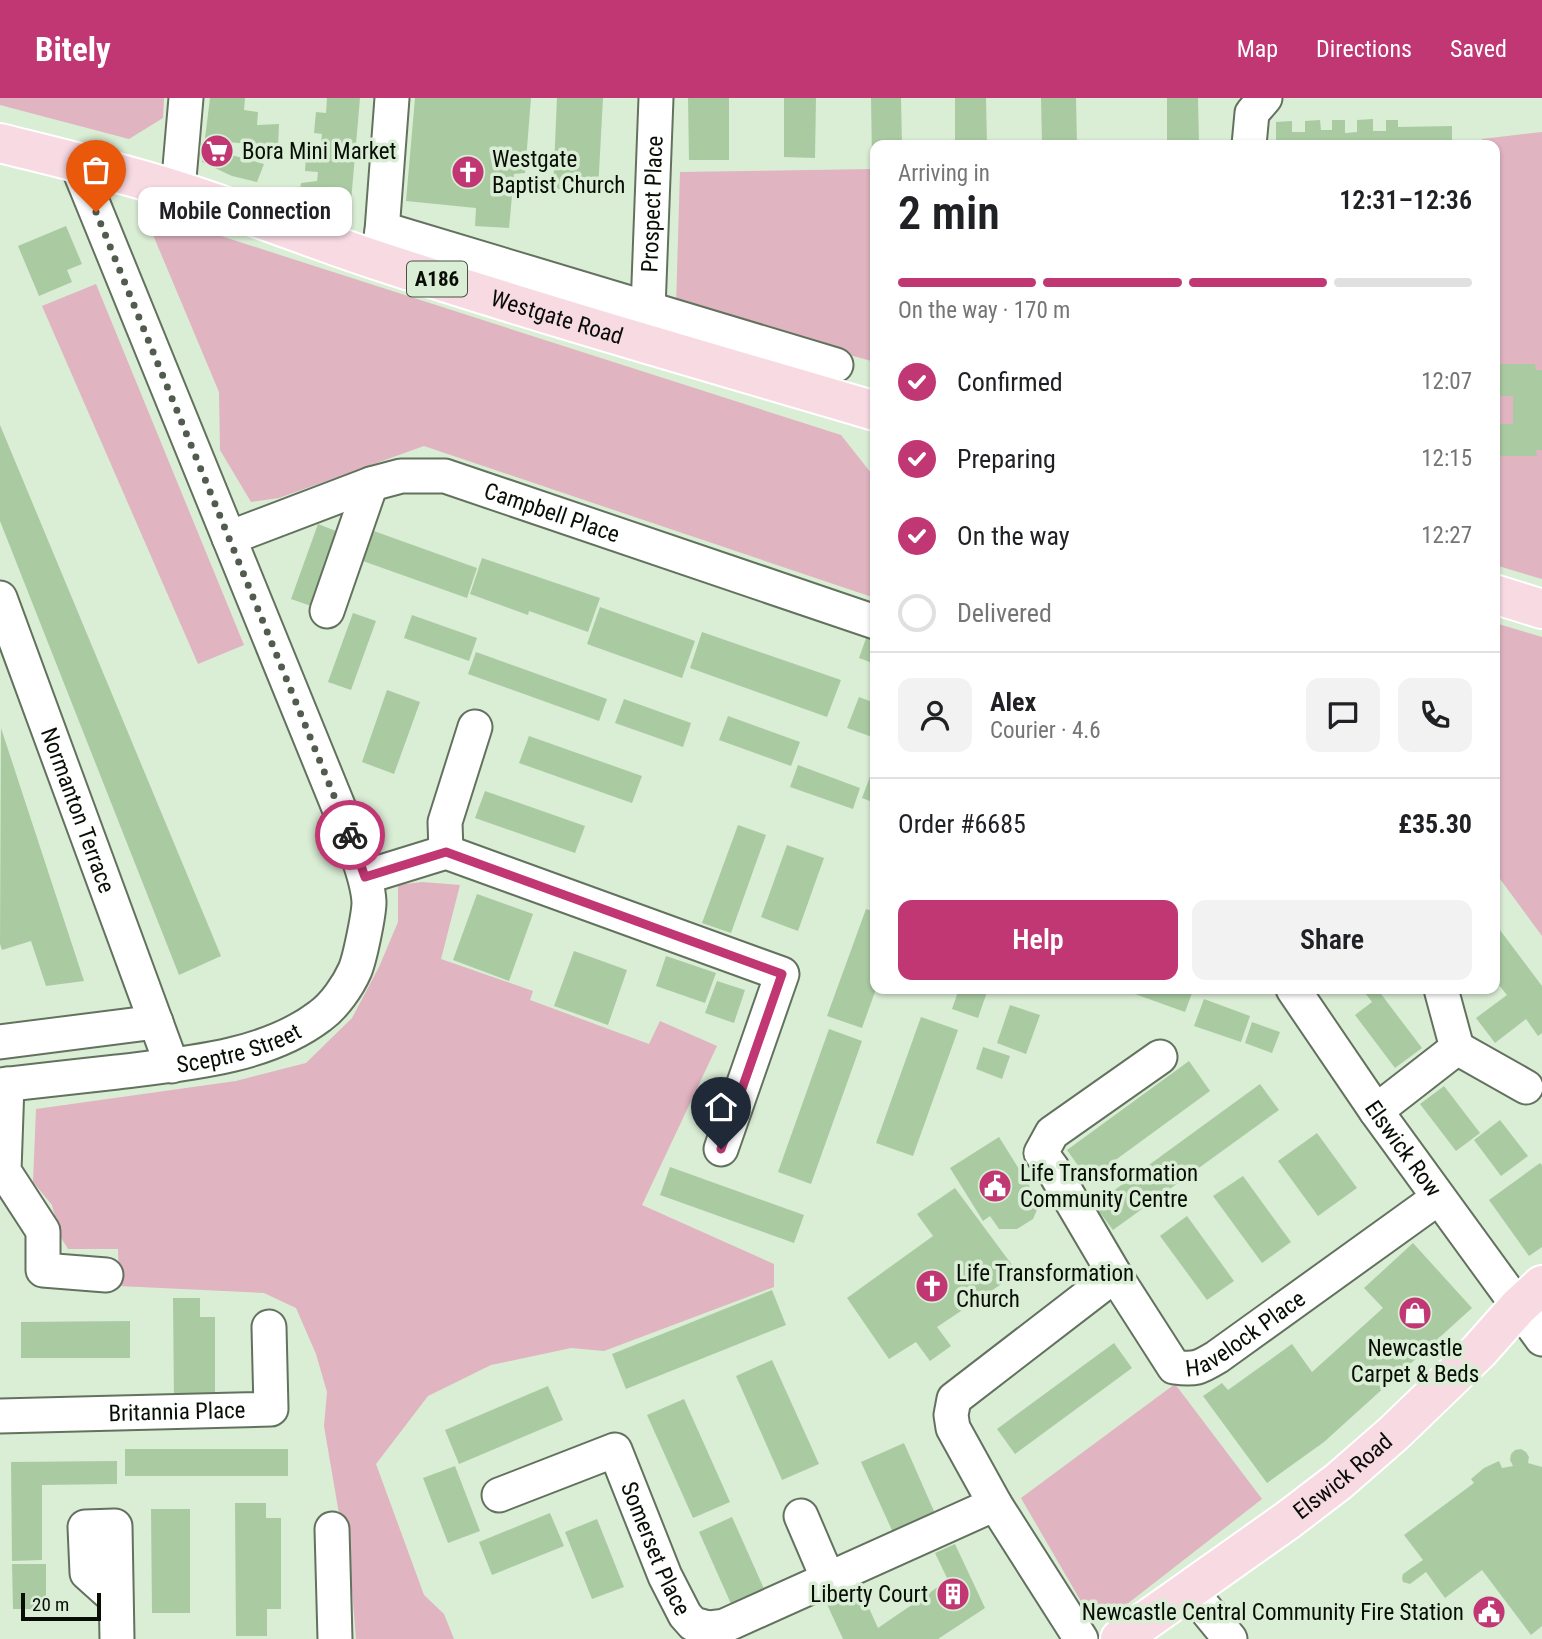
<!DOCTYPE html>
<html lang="en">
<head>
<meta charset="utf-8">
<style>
  :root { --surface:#fff; --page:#f2f2f2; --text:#202124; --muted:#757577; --line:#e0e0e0; --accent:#c03773 }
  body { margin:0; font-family:"Roboto Condensed",sans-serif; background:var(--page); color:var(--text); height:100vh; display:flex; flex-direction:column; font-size:26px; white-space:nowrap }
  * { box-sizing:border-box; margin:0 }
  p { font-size:23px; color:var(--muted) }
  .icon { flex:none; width:38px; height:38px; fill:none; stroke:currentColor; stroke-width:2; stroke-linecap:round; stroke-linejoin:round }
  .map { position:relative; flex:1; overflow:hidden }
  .drawer { position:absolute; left:870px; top:42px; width:630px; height:854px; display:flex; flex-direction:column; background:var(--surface); border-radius:14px; box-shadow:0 2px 5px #0004 }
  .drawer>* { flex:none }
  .scale { position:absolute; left:21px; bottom:18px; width:80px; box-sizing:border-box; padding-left:7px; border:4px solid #080e06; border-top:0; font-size:19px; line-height:24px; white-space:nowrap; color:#080e06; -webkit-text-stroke:5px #daedd5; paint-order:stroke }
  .pin { position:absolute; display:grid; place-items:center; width:60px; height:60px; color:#fff; margin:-72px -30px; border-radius:50% 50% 50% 0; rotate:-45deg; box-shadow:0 0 7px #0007 }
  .pin .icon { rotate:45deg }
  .courier { position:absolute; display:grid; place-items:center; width:70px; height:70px; margin:-35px; border:5px solid #c03773; border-radius:50%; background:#fff; color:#222; box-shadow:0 2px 9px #0007 }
  .bubble { position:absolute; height:49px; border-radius:14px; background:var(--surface); box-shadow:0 2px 5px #0004; font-size:23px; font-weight:600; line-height:49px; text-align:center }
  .summary em { font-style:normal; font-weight:600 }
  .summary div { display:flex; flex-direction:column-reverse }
  .summary { display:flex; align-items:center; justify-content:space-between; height:119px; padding:0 28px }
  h1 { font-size:46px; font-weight:600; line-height:52px }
  .bar { display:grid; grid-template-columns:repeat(4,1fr); gap:10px 7px; align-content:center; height:84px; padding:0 28px }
  .bar i { height:9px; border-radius:5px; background:var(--line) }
  .bar .active { background:var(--accent) }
  .bar p { grid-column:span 4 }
  .line { display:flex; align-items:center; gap:18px; padding:0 28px; border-top:2px solid var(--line) }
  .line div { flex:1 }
  .round { display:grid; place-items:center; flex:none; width:74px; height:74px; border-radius:14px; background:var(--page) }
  ol { padding:0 28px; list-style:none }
  li { display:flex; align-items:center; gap:21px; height:77px }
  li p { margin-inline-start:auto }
  li .icon { padding:7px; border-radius:50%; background:var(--accent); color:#fff; stroke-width:4 }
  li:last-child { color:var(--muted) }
  li i { width:38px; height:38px; border:4px solid var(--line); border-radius:50% }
  .primary-button { display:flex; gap:14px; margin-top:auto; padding:14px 28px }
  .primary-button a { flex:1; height:80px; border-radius:14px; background:var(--accent); color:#fff; font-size:28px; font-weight:600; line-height:80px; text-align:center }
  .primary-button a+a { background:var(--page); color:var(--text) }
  header { display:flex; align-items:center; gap:42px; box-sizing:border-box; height:98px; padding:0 35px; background:var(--accent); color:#fff }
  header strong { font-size:33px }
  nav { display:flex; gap:38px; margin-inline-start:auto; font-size:24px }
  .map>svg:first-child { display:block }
  .green { fill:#e0b4c1 }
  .building { fill:#aacba2 }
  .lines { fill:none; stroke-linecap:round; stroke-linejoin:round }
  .minor-casing { stroke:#62725e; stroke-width:37 }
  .major-casing { stroke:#fff; stroke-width:42 }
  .minor { stroke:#fff; stroke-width:33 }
  .major { stroke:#f8dae3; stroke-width:38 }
  .done { stroke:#525c4e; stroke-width:7; stroke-dasharray:0 12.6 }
  .route { stroke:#c03773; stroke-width:9 }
  .labels { text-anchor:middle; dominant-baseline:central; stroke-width:7; stroke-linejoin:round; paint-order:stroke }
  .shield { fill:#daedd5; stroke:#475144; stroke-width:2 }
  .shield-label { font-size:21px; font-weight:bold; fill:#080e06 }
  .poi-label { font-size:23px; fill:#080e06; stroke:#daedd5; text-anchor:start }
  .street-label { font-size:23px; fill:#080e06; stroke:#daedd5 }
</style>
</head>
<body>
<header>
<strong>Bitely</strong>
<nav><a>Map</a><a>Directions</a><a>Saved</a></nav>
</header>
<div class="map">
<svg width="1542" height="1541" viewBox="0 0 1542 1541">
  <rect width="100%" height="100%" fill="#daedd5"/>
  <!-- green -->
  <g class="green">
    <polygon points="0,0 164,0 163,20 129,41 0,7"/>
    <polygon points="1542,34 1542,481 1495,467 1494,47 1483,47 1482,41"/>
    <polygon points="875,71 875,264 676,209 680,74"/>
    <polygon points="143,113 841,337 875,380 875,500 424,348 279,400 251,404 220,352 219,294"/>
    <polygon points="96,186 244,547 198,566 42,208"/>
    <polygon points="1495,525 1542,539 1542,838 1495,774"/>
    <polygon points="422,784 460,787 441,861 533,893 530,902 649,946 660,923 717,948 642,1107 774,1166 774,1189 604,1253 571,1250 491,1267 428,1298 376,1366 424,1497 444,1516 454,1541 356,1541 352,1492 324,1328 327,1294 316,1256 296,1210 264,1195 119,1188 118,1151 68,1151 60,1138 52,1107 33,1084 36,1011 236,983 306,965 352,920 379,869 398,824 398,787"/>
    <polygon points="1175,1286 1262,1401 1113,1517 1101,1519 1086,1512 1021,1400"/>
  </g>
  <!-- building -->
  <g class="building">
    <polygon points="210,0 245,0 244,12 258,14 257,27 279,26 278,49 219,43 217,53 264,66 257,84 232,78 202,64"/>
    <polygon points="327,0 360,0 350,115 299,99 301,85 317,83 318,74 305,73 306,57 320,59 322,36 314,35 316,14 326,15"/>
    <polygon points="415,0 531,0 525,75 514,76 509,130 475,128 476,110 406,103"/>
    <polygon points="557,0 603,0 598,93 553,91"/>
    <polygon points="688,0 729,0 729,62 689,62"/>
    <polygon points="784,0 816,0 815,60 784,59"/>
    <polygon points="871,0 901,0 902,47 875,47 875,61 872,61"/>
    <polygon points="955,0 986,0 987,47 955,47"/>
    <polygon points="1041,0 1076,0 1077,47 1042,47"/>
    <polygon points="1167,0 1198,0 1199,47 1167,47"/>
    <polygon points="1373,21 1373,33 1386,33 1386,22 1398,22 1398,29 1452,28 1452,47 1276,47 1276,24 1292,23 1292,34 1305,34 1305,23 1320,22 1321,32 1332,32 1332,22 1345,22 1345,35 1357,34 1357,22"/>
    <polygon points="66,128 82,166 67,172 72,184 39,198 18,148"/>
    <polygon points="1496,266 1535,266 1536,272 1542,272 1542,352 1536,352 1537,358 1497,358 1497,326 1513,326 1513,298 1497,298"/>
    <polygon points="0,327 221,858 179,877 0,423"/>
    <polygon points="318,426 341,435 314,509 291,501"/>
    <polygon points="371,432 477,470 467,500 360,462"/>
    <polygon points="482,460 600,500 588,534 529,513 528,517 470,496"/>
    <polygon points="600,509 695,543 682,580 587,546"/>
    <polygon points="353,515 376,523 351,592 328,584"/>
    <polygon points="412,517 477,540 469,563 404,540"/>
    <polygon points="870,529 875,531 875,566 859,560"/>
    <polygon points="702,534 841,582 827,619 690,570"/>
    <polygon points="476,554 607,601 599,623 468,576"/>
    <polygon points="387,592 420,604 394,676 362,664"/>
    <polygon points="859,599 875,605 875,640 847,630"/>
    <polygon points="624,601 691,625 683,649 615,625"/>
    <polygon points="728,618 800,644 791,668 719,642"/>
    <polygon points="1,630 84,883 46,888 31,843 2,852 0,846"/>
    <polygon points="529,638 642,678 632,705 519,665"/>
    <polygon points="798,667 860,690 853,711 790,689"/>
    <polygon points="871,676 875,678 875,705 862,700"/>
    <polygon points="485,693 585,728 575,755 475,720"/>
    <polygon points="738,727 766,737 731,835 702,825"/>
    <polygon points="787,747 824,760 798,833 761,819"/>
    <polygon points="477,796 533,816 509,883 453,862"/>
    <polygon points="866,811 875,814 876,891 862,930 827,918"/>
    <polygon points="1494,824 1542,888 1542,935 1538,938 1526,921 1495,945 1476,920 1507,897 1494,881"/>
    <polygon points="574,853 627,872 608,927 554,908"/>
    <polygon points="666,858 716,875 705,905 656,888"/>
    <polygon points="717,883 745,892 734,925 705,915"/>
    <polygon points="959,891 988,891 978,920 952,911"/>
    <polygon points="1121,891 1180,891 1192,895 1185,914"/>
    <polygon points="1362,891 1389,891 1381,896 1422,950 1395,970 1355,917 1372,904"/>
    <polygon points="1204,901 1250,918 1241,944 1194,928"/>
    <polygon points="1010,907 1040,917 1026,956 997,945"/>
    <polygon points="921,919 958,932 913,1058 876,1045"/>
    <polygon points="1252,924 1280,934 1272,955 1245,945"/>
    <polygon points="829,931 862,943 811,1086 778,1074"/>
    <polygon points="983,949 1010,958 1002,981 976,971"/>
    <polygon points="1189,963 1210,993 1088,1082 1067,1052"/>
    <polygon points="1260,986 1279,1012 1113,1132 1094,1107"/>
    <polygon points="1444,988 1480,1035 1456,1053 1420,1006"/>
    <polygon points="1500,1022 1528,1058 1501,1078 1474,1042"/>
    <polygon points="1317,1035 1357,1090 1318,1118 1278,1063"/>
    <polygon points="999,1039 1040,1105 1033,1121 1017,1131 999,1131 990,1118 983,1123 950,1070"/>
    <polygon points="1540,1065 1542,1067 1542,1149 1529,1158 1489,1102"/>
    <polygon points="670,1069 804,1117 794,1145 660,1097"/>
    <polygon points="1243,1078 1291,1144 1262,1165 1213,1098"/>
    <polygon points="955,1090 1018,1175 937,1229 951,1248 930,1263 916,1244 889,1261 847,1200 933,1138 917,1116"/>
    <polygon points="1187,1118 1234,1183 1207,1202 1160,1138"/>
    <polygon points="1413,1145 1472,1210 1324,1344 1267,1385 1203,1298 1222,1285 1228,1292 1292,1246 1312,1274 1383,1210 1364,1190"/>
    <polygon points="772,1192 786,1227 626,1291 612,1256"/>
    <polygon points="173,1200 200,1200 200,1219 215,1219 215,1306 174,1306"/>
    <polygon points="130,1223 130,1260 21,1260 21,1224"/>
    <polygon points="1114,1245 1132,1270 1015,1356 997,1331"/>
    <polygon points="772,1262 819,1366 782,1382 736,1278"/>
    <polygon points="548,1288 563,1322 459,1366 445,1332"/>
    <polygon points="684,1301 730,1404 693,1420 647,1317"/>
    <polygon points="904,1345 937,1420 895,1439 861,1364"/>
    <rect x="125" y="1351" width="163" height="27"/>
    <polygon points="1521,1351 1526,1354 1529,1359 1528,1365 1542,1369 1542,1528 1531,1537 1482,1472 1445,1500 1426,1474 1410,1486 1403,1484 1402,1480 1403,1476 1423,1462 1404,1437 1474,1385 1471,1381 1484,1370 1499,1363 1502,1370 1513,1368 1510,1362 1511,1356 1515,1352"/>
    <polygon points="117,1363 117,1386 42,1387 42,1462 12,1463 11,1364"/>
    <polygon points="455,1368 480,1433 448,1445 423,1380"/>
    <polygon points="235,1405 266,1405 266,1420 281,1420 281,1511 267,1511 267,1538 236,1538"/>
    <polygon points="151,1411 190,1411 190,1515 152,1515"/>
    <polygon points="550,1415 564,1448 492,1477 479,1444"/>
    <polygon points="732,1419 765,1493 732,1508 699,1434"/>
    <polygon points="597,1421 624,1489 592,1501 565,1434"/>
    <polygon points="955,1446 985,1510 938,1541 843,1541 825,1502 859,1488 878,1530 948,1482 935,1455"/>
    <polygon points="12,1466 46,1466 46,1511 13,1511"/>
  </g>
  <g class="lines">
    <defs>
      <g id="minor">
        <polyline points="1249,47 1252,15 1265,0"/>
        <polyline points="178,92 186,0"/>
        <polyline points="382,133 392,0"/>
        <polyline points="377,162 382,133 390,133 836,267"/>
        <path id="s1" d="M 648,211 L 656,0"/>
        <path id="s2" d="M 229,440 L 371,386 L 401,378 L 445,378 L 875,524"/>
        <path id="s3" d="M 0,500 L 172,968"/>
        <polyline points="327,513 371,386"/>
        <polyline points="446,754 445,724 475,629"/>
        <polyline points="365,779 446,754 782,876 721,1051"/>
        <path id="s4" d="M 1293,891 L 1376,1013 L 1542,1241"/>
        <polyline points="1441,891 1457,950"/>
        <polyline points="0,944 156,924"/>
        <path id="s5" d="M 1160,959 L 1052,1035 L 1041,1055 L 1052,1070 L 1115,1177 L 1174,1269 C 1195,1272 1199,1270 1217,1259 L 1438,1100"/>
        <polyline points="7,986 4,1073 43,1133 43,1172 106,1177"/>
        <path id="s6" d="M 0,987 C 39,983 78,978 117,974 C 183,966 265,960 320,918 C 334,908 348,888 355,872 C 360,860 369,816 369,804 C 368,784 360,765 354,747 L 76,64"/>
        <polyline points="1376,1013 1457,950 1526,989"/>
        <path id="s7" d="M 0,1318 L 271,1311 L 269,1229"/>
        <path id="s8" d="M 499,1397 L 615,1352 L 665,1478 L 685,1517 L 693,1526 L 708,1530 L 724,1528 L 995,1406 L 1081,1541"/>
        <polyline points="995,1406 953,1330 951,1317 954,1301 1115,1177"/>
        <polyline points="801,1418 828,1481"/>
        <polyline points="332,1431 335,1541"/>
        <polyline points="1190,1492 1230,1541"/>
        <polyline points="116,1501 87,1475 85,1429 115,1428 117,1541"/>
      </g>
      <g id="major">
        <path id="s9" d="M 0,45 C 60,60 120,74 179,93 C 246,114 312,141 379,163 C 543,217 709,264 875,313"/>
        <polyline points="1494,496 1542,511"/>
        <path id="s10" d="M 1120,1541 L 1288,1422 L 1339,1383 L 1394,1335 L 1479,1253 L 1518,1209 L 1542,1187"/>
      </g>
    </defs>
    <!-- minor casing -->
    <use href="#minor" class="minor-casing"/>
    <!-- major casing -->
    <use href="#major" class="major-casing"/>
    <!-- minor -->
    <use href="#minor" class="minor"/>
    <!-- major -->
    <use href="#major" class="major"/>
  </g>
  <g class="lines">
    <!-- done -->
    <polyline class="done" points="96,114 350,737"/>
    <!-- route -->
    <polyline class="route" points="350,737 365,779 446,754 782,876 721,1051"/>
  </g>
  <!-- icons -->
  <defs>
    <symbol id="supermarket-disc" viewBox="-11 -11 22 22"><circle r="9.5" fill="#c03773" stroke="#daedd5"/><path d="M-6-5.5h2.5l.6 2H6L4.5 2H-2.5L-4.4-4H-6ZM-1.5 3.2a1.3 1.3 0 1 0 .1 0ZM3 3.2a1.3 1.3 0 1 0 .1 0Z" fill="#fff"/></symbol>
    <symbol id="church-disc" viewBox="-11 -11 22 22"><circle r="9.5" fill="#c03773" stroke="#daedd5"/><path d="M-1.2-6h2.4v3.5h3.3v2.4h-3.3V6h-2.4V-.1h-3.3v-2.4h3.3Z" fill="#fff"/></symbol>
    <symbol id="civic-disc" viewBox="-11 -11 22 22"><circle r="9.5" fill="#c03773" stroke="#daedd5"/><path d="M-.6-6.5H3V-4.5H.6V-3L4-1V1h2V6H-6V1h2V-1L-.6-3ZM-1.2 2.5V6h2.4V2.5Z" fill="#fff"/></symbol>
    <symbol id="shop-disc" viewBox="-11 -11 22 22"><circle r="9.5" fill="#c03773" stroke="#daedd5"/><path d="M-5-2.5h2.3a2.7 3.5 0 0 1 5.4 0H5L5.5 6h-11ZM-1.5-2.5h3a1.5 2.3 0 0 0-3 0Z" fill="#fff"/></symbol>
    <symbol id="building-disc" viewBox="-11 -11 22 22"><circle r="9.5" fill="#c03773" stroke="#daedd5"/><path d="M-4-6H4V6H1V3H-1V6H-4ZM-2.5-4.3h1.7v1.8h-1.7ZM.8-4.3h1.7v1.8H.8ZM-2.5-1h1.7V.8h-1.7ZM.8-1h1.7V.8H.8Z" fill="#fff"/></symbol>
  </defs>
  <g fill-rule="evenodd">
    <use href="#supermarket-disc" x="198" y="34" width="38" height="38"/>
    <use href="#church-disc" x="449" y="55" width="38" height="38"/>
    <use href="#civic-disc" x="976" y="1069" width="38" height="38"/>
    <use href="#church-disc" x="913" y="1169" width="38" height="38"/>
    <use href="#shop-disc" x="1396" y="1196" width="38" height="38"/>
    <use href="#building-disc" x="934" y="1477" width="38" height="38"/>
    <use href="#civic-disc" x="1470" y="1495" width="38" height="38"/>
  </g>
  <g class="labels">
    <!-- shield labels -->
    <rect class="shield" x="407" y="163.5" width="60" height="35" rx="5"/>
    <g class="shield-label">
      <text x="437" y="181">A186</text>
    </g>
    <!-- poi labels -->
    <g class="poi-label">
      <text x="242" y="53">Bora Mini Market</text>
      <text x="492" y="61">Westgate<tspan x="492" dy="26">Baptist Church</tspan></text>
      <text x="1020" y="1075">Life Transformation<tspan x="1020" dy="26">Community Centre</tspan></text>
      <text x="956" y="1175">Life Transformation<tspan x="956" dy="26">Church</tspan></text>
      <text x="1415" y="1250" text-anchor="middle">Newcastle<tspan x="1415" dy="26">Carpet &amp; Beds</tspan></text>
      <text x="928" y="1496" text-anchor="end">Liberty Court</text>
      <text x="1464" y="1514" text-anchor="end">Newcastle Central Community Fire Station</text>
    </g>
    <!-- street labels -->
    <g class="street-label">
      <text stroke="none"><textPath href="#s1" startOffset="105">Prospect Place</textPath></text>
      <text stroke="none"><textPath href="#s9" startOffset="584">Westgate Road</textPath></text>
      <text stroke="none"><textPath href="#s2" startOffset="340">Campbell Place</textPath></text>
      <text stroke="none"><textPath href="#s3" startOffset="226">Normanton Terrace</textPath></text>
      <text stroke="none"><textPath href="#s6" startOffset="242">Sceptre Street</textPath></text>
      <text stroke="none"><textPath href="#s4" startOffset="194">Elswick Row</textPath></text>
      <text stroke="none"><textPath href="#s5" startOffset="488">Havelock Place</textPath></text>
      <text stroke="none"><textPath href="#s7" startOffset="177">Britannia Place</textPath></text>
      <text stroke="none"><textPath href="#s10" startOffset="276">Elswick Road</textPath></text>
      <text stroke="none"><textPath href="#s8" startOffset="231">Somerset Place</textPath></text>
    </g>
  </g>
</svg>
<div class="scale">20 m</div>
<div class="pin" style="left:96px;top:114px;background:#ea580c"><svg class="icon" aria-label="bag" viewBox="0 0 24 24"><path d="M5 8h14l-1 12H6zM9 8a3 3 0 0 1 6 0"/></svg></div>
<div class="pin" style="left:721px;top:1051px;background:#1f2937"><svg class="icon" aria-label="home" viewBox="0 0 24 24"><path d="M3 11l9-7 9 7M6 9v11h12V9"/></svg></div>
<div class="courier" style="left:350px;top:737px"><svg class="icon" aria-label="bike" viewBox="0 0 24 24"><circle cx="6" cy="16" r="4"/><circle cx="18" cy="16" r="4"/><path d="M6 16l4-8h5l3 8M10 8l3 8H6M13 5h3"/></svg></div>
<div class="bubble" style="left:138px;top:89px;width:214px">Mobile Connection</div>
<section class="drawer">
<div class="summary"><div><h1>2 min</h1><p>Arriving in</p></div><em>12:31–12:36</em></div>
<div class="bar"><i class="active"></i><i class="active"></i><i class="active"></i><i></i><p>On the way · 170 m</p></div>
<ol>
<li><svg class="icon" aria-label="check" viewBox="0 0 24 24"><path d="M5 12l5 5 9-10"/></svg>Confirmed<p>12:07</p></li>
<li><svg class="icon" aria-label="check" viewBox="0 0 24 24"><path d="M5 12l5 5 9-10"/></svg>Preparing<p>12:15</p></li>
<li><svg class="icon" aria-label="check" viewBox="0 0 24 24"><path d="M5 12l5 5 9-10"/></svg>On the way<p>12:27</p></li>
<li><i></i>Delivered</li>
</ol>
<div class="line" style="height:126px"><a class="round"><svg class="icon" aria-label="person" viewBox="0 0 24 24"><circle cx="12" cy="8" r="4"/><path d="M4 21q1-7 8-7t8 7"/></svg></a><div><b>Alex</b><p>Courier · 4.6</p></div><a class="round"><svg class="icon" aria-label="chat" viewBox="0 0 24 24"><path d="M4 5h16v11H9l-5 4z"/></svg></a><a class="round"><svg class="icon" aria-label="phone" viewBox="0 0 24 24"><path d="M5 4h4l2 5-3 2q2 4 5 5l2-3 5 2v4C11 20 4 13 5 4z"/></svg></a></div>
<div class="line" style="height:91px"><div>Order #6685</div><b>£35.30</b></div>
<div class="primary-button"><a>Help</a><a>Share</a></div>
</section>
</div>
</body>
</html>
